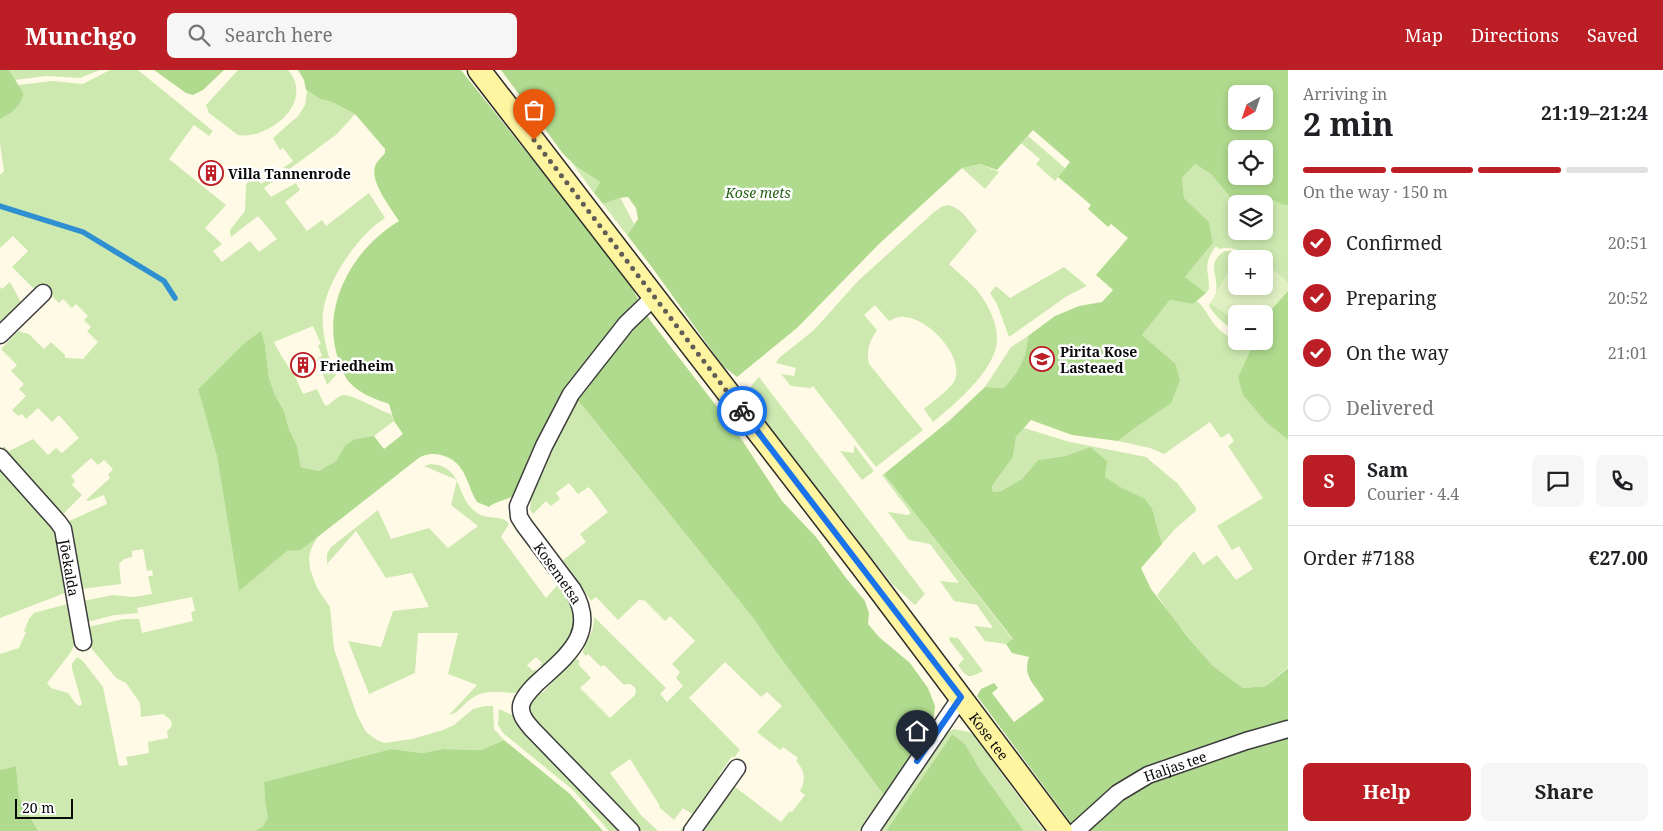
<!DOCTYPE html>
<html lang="en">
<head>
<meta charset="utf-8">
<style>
  :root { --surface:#fff; --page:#f6f6f6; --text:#202124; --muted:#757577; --line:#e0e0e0; --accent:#bc1e25 }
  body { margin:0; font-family:"Noto Serif",serif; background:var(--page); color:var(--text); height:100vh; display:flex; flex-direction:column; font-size:19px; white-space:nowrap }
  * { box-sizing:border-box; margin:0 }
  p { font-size:16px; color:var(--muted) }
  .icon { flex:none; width:28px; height:28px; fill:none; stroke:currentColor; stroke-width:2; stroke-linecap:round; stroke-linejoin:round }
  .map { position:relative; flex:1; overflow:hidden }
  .panel { display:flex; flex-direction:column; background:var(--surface); width:375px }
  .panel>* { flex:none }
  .needle { width:32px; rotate:220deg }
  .buttons { position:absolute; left:1228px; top:15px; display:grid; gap:10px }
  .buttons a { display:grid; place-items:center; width:45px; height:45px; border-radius:8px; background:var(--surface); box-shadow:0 2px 8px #0003; font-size:25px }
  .scale { position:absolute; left:15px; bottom:12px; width:58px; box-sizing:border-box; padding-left:5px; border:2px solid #090909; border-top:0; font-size:14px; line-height:18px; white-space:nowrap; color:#090909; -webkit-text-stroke:4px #fff; paint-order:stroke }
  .pin { position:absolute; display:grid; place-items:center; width:42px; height:42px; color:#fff; margin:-51px -21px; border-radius:50% 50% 50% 0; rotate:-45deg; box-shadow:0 0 5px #0007 }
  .pin .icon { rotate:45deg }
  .courier { position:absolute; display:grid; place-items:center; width:50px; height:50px; margin:-25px; border:4px solid #1a73e8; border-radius:50%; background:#fff; color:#222; box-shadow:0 1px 6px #0007 }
  .headline em { font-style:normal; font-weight:700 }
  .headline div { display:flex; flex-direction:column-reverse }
  .headline { display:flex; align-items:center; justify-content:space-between; height:85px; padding:0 15px }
  h1 { font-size:32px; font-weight:700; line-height:38px }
  .bar { display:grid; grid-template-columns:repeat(4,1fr); gap:8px 5px; align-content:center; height:60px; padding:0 15px }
  .bar i { height:6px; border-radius:4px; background:var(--line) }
  .bar .current { background:var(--accent) }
  .bar p { grid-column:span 4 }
  .line { display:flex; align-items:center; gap:12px; padding:0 15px; border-top:1px solid var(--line) }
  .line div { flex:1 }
  .round { display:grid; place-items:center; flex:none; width:52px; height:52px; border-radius:8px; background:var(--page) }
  ol { padding:0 15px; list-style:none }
  li { display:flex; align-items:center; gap:15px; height:55px }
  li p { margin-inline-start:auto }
  li .icon { padding:5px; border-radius:50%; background:var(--accent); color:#fff; stroke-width:4 }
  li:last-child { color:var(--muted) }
  li i { width:28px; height:28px; border:2px solid var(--line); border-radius:50% }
  .primary-button { display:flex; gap:10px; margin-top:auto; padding:10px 15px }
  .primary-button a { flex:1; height:58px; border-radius:8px; background:var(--accent); color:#fff; font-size:20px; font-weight:700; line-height:58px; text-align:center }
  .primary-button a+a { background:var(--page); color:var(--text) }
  header { display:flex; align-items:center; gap:30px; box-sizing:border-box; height:70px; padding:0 25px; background:var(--accent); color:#fff }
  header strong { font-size:24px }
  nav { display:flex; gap:28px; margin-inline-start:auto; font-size:18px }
  .search { width:350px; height:45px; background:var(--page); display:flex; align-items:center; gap:12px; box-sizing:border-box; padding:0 18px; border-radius:8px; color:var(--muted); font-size:19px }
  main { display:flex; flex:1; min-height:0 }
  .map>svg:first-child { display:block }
  .green { fill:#cde9b0 }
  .forest { fill:#b0db8e; fill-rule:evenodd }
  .pitch { fill:#e0f0c2 }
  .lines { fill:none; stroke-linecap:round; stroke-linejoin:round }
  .stream { stroke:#2e8fd1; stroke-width:5.5 }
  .street-casing { stroke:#3c3c3c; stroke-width:19 }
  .secondary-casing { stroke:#2b2b2b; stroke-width:25 }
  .street { stroke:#fff; stroke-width:16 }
  .secondary { stroke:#fff5a1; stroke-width:22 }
  .done { stroke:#5f5d56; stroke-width:5; stroke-dasharray:0 9 }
  .route { stroke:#1a73e8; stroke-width:6 }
  .labels { text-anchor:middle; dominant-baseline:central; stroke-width:5; stroke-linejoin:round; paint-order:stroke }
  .poi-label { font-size:14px; font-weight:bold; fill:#090909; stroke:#fff; text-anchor:start }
  .park-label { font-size:14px; font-style:italic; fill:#286219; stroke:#fff }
  .street-label { font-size:14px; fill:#090909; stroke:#fff }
</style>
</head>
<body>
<header>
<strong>Munchgo</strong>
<div class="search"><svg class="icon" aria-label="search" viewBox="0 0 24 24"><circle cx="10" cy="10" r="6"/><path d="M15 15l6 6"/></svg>Search here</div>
<nav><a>Map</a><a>Directions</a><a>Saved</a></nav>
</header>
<main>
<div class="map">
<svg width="1288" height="761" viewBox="0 0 1288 761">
  <rect width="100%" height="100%" fill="#fffae6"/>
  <!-- green -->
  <g class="green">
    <polygon points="9,0 100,0 80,8 46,6 15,10"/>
    <path d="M 110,0 L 138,0 L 213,61 L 209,66 L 194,55 L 169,89 L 226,135 L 205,158 L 222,174 L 213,181 L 222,192 L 250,171 L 259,182 L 277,169 L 258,146 L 231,167 L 230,160 L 245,141 L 246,115 L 253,103 L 261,114 L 293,91 L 283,78 L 280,80 L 273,68 L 298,46 L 305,35 L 307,21 L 320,29 L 332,32 L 355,44 L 337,64 L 264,118 L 271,127 L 296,113 L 300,120 L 285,132 L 307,161 L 322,150 L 326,156 L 369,123 L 385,148 C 359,164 327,210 323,242 C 321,261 328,288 336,305 L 327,315 L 317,289 L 322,286 L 318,275 L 321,274 L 313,256 L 274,272 C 279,284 286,291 291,302 L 293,302 L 303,324 L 317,319 L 324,334 L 327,336 C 331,333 338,326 343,325 C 352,324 380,341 391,344 L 394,351 L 374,366 L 355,369 L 345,375 L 336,391 L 319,401 L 301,397 L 297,376 L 289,359 L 284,341 L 275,325 L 269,308 L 265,275 L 242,275 L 198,319 L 217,387 L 239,520 L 288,480 L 301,480 L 318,466 L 311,479 L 309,487 L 310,499 L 317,518 L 330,537 L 334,579 L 357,645 L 366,662 L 377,670 L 384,673 L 412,669 L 443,660 L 454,655 L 473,639 L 485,636 L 493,636 L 494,659 L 504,670 L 481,680 L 443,679 L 423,683 L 391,679 L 264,712 L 265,731 L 269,748 L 263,756 L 255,761 L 38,761 L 19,727 L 16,696 L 0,700 L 0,584 L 19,578 L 26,562 L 24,561 L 29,549 L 34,543 L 71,533 L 76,571 L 71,582 L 47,613 L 51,618 L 68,623 L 76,634 L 80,636 L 82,634 L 72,598 L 72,594 L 77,587 L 82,590 L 103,617 L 119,696 L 128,695 L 126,687 L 149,683 L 148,672 L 168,668 L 167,661 C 174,657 173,649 165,646 L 164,644 L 141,647 L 140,633 L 126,613 L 116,608 L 87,573 L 88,557 L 124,549 L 139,549 L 142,563 L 193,551 L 191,542 L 195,541 L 192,527 L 137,538 L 138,543 L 115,545 L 87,552 L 83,531 L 113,525 L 133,527 L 152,524 L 148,506 L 153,506 L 152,500 L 147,501 L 143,479 L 132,481 L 132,487 L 124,489 L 119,494 L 121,514 L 81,519 L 67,455 L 69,451 L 107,434 L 104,425 L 89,431 L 86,430 L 110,408 L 108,405 L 113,399 L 104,390 L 98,395 L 91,388 L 71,406 L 75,411 L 72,415 L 82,425 L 63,444 L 50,430 L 47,433 L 1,380 L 4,376 L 9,381 L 33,369 L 48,385 L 56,378 L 62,383 L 79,368 L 59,345 L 52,352 L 38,338 L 26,349 L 22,344 L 18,346 L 12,340 L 26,326 L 19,319 L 24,314 L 11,301 L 17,295 L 1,279 L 18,261 L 29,264 L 44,279 L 51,272 L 65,285 L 65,288 L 83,289 L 98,272 L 87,261 L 91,257 L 84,250 L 88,246 L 76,234 L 72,238 L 63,229 L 59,233 L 40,214 L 34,219 L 12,197 L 28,181 L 13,166 L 0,178 L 0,105 L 4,101 L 0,74 L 0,49 L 24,24 L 18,15 L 52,11 L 83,14 Z"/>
    <path d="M 238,0 L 288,0 C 316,32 268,70 238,65 L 209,43 L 206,35 Z"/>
    <polygon points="1028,66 1065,98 1055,111 1036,94 1040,89 1021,73"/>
    <polygon points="570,90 577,97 600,112 594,123"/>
    <polygon points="980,94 999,102 985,119 962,98"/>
    <path d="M 1195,94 L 1211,104 L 1236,134 L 1236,161 L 1264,161 L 1264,134 L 1238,134 C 1247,128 1258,122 1269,126 C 1276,129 1280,135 1288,135 L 1288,213 L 1273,200 L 1264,194 L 1264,189 C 1246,189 1239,174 1219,179 L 1216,176 C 1202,196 1209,198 1209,219 L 1206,223 L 1185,207 L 1213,173 L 1209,152 L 1184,128 L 1182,108 Z"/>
    <polygon points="620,127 634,154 627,165 603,134"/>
    <path d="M 948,135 C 962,138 969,151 977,161 L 949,194 C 959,204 971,212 979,223 C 989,236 997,253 997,269 C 997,299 955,334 933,352 L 924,339 C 932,332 951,319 955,310 C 964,285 928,248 904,247 C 899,246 894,249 889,251 L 875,235 L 864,245 L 877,260 C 869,272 866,281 869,294 L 923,360 L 876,397 L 813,316 L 810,318 L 791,316 L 781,304 L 794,306 L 796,298 L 776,293 L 779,288 L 814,260 L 858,211 L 933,143 L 941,137 Z"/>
    <path d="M 1225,181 L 1234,181 L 1240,184 L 1216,223 C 1219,203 1205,194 1225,181 Z"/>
    <polygon points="1064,197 1087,216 1067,226 1009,267 997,234 990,223 996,216 1010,228"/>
    <polygon points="10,212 21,232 0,257 0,217 2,219"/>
    <path d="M 1170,230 L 1193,234 L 1197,231 C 1205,238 1209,248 1216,256 C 1226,268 1240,272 1254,275 L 1238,307 L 1267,353 L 1288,370 L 1288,597 L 1266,616 L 1243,618 L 1213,596 L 1174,550 L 1157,525 L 1194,481 L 1203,495 L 1217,485 L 1236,510 L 1253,499 L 1239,476 L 1232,480 L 1217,456 L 1263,428 L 1228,376 L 1234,371 L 1229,363 L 1221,368 L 1210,352 L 1164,384 L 1150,378 L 1118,371 L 1139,355 L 1175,293 L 1142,265 Z"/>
    <path d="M 1210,233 L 1231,247 L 1236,248 L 1236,260 C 1224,256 1216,246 1209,236 Z"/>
    <path d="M 1028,266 C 1026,289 1019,302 1003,318 L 985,317 L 1011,277 Z"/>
    <path d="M 759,307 L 925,524 L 915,535 L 892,514 L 748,329 C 748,319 752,314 759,307 Z"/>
    <path d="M 575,327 L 754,549 L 776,582 L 887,729 L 863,761 L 695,761 L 728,718 L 733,721 L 735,717 L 781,752 L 790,741 L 792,742 L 805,725 L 800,721 C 806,710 805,700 796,691 L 798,688 L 783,677 L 780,680 L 757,662 L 782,636 L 767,622 L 761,627 L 725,592 L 689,628 L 740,680 L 734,688 L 732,686 L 719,705 L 721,708 L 685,761 L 680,761 L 692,744 L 683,738 L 674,750 L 659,737 L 660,736 L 630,689 L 610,703 L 641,745 L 658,761 L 636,761 L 531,652 L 526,639 L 535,623 L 540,624 L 543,622 L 576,588 L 580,592 L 578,594 L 591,608 L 580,618 L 610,648 L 635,625 L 636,620 C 633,614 629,613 624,615 L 604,595 L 601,597 L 588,584 L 586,586 L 583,583 C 585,569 594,566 594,547 L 666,618 L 660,624 L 667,632 L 683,616 L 676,608 L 680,602 L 672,594 L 695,571 L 670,546 L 665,551 L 644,530 L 642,531 L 640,529 L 618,550 L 596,527 L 591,531 L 563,490 L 586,472 L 580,464 L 608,442 L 589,417 L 578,424 L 569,413 L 556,423 L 560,429 L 551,436 L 546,431 L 533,444 L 530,440 L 531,430 L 528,426 Z"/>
    <polygon points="1024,358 1070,372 1146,387 1178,414 1196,438 1196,441 1175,459 1162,474 1155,450 1105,407 1090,377 1065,386 1038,390 1022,409 1001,421 993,422 992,416 1013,387 1016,367"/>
    <polygon points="854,375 874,401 862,410 840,381 854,383"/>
    <polygon points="0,393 55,456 68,518 65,523 0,548"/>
    <path d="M 431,394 C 464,396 455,428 477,443 C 487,450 502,444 509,454 L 501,467 L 546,528 L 561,511 L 575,531 L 574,568 L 543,598 L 540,595 L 542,593 L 536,587 L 527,595 L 533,601 L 535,599 L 537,603 L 518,621 L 515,623 C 503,623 485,619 474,627 C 464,632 460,643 449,645 L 477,615 L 448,604 L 458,563 L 418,563 L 415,603 L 369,624 L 348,571 L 381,577 L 393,541 L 429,537 L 412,503 L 386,508 L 356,461 L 327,494 L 327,484 L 331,477 L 378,440 L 391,469 L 429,458 L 448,478 L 478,456 L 451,435 L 457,410 L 424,396 Z"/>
    <polygon points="884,404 1013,570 1006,574 985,571 974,556 993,558 977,535 954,531 940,511 959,513 930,474 909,470 888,442 908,445 911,443 882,405"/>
    <path d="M 950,567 L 958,568 L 983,601 C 968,609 967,608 958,595 L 964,589 L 949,570 Z"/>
    <polygon points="499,639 512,645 623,761 609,761 573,720 503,663 498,655"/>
    <polygon points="954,659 969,662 974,666 1044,761 1024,761 979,698 965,674 952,664 886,761 879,761 945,663"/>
  </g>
  <!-- forest -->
  <g class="forest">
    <path d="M 0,0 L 9,0 L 24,24 C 17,40 14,41 0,49 Z"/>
    <polygon points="154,0 224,0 203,20 193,25 186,23"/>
    <path d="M 298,0 L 461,0 L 625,206 L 650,250 L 738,364 L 782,431 L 816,467 L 846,508 L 865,531 L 869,543 L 868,554 L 879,567 L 910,593 L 928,618 L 935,636 L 933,654 L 887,729 L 776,582 L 754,549 L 568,318 L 514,425 C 506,431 495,431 489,437 L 477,432 C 467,416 467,396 447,387 C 437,383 429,383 420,387 L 301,480 L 287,481 L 239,521 L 217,387 L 198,319 L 242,275 L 261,261 L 265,275 L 269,308 L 275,325 L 284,341 L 289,359 L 297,376 L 301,397 L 319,401 L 336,391 L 345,375 L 355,369 L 374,366 L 384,379 L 403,364 L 394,351 L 389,334 C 375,329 360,324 349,312 C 344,306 342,298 339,291 C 319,238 353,178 399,151 C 391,138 370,113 375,96 C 377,91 382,87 385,83 L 385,79 L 355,44 L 332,32 L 320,29 L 306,20 L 304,10 Z"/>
    <path d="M 501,0 L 1288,0 L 1288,135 C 1276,136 1267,120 1250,126 C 1245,127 1241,132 1236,134 L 1211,104 L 1195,94 L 1182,108 L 1184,128 L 1209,152 L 1213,173 L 1185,207 L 1206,223 L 1193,234 L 1170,230 L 1142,265 L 1175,293 L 1180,310 L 1171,333 L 1139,355 L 1118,371 L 1072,365 L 1031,350 L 1016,367 L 1013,387 L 992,416 L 993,422 L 1001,421 L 1022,409 L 1038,390 L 1065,386 L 1090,377 L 1107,391 L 1105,407 L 1120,417 L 1145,429 L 1152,439 L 1162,474 L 1141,498 L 1151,519 L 1187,566 L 1213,596 L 1243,618 L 1266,616 L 1288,598 L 1288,761 L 1077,761 L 977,626 L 981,619 L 994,613 L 998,618 L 992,623 L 1014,652 L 1044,630 C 1035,614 1022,607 1029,587 L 1012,583 L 1006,574 L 1013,569 L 884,404 L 950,350 L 985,317 L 1003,318 C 1019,302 1026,289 1028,266 L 1055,246 L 1079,236 L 1102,232 L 1113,220 L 1096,205 L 1128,168 L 1111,154 L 1108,157 L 1088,139 L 1091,135 L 1058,107 L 1070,92 L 1033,60 L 997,100 L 980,94 L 962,98 L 879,174 L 797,258 L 737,307 L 723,296 L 651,196 L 627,165 L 638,149 L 636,138 L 628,127 L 619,128 L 603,134 L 594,123 L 600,112 L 577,97 L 564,85 ZM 1236,24 L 1264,24 L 1264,51 L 1236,51 ZM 1236,79 L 1264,79 L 1264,106 L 1236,106 Z"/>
    <polygon points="1288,221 1288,370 1267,353 1243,325 1238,307 1255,271 1264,271 1264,250 1266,245"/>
    <polygon points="952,664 965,674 979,698 1024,761 886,761"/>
    <polygon points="504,670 570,724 603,761 255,761 263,756 268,748 265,731 264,712 391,679 423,683 443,679 481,680"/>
    <polygon points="16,696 19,727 38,761 0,761 0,700"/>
  </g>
  <!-- pitch -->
  <polygon class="pitch" points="1236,190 1236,216 1264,216 1264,194 1273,200 1288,213 1288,221 1266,245 1236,244 1236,248 1231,247 1210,233"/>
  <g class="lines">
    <!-- stream -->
    <polyline class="stream" points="0,136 83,162 164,211 175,228"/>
    <defs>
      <g id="street">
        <polyline points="0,265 43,223"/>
        <path id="s1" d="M 0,387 L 58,452 L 63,459 L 83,572"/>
        <path d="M 631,761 L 533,660 C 527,653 520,646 521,636 C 522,628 531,619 536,614 C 566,586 599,564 573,520 L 524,455 L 519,447 L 518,436 L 544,376 L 571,324 L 626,254 L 654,227"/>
        <polyline points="692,761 737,698"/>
        <polyline points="870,761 961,627"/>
        <path id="s2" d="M 1076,761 L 1118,723 L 1148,705 L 1246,671 L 1288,659"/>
      </g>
      <g id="secondary">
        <path id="s3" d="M 479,0 L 861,495 L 1061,761"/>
      </g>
    </defs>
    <!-- street casing -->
    <use href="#street" class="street-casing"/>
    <!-- secondary casing -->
    <use href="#secondary" class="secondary-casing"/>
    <!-- street -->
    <use href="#street" class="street"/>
    <!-- secondary -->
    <use href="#secondary" class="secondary"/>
  </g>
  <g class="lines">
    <!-- done -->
    <polyline class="done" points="534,70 742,341"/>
    <!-- route -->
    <polyline class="route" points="742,341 961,627 917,691"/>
  </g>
  <!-- icons -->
  <defs>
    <symbol id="building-ring" viewBox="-11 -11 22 22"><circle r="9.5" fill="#fff" stroke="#bc1e25" stroke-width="1.5"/><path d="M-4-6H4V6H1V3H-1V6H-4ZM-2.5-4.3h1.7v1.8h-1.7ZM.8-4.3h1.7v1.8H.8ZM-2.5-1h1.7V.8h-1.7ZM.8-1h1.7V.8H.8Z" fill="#bc1e25"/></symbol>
    <symbol id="school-ring" viewBox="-11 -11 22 22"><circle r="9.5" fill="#fff" stroke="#bc1e25" stroke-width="1.5"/><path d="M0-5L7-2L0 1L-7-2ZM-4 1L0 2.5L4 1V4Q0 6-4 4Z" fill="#bc1e25"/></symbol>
  </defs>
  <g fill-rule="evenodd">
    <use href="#building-ring" x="197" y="89" width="28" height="28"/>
    <use href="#school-ring" x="1028" y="275" width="28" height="28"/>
    <use href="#building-ring" x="289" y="281" width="28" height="28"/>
  </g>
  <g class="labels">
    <!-- poi labels -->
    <g class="poi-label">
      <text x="228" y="103">Villa Tannenrode</text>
      <text x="1060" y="281">Pirita Kose<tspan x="1060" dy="16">Lasteaed</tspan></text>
      <text x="320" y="295">Friedheim</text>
    </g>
    <!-- park labels -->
    <g class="park-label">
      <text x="758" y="122">Kose mets</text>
    </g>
    <!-- street labels -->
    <g class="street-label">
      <text stroke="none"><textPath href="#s1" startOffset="135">Jõekalda</textPath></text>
      <text transform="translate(558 503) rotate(55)">Kosemetsa</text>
      <text stroke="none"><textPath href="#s3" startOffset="839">Kose tee</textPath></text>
      <text stroke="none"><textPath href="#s2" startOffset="120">Haljas tee</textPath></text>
    </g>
  </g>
</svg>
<div class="buttons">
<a><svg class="needle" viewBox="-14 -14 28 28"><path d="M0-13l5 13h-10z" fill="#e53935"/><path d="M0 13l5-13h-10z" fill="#757577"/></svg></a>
<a><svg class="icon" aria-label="locate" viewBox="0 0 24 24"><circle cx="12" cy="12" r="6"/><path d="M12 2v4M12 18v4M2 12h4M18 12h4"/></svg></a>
<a><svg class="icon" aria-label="layers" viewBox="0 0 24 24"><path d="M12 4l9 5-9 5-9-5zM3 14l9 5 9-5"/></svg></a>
<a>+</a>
<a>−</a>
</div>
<div class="scale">20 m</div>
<div class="pin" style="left:534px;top:70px;background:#ea580c"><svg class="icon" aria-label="bag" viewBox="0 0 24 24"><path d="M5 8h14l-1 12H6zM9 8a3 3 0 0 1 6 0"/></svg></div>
<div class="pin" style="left:917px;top:691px;background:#1f2937"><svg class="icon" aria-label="home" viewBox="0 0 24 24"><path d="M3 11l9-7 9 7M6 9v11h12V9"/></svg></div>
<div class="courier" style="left:742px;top:341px"><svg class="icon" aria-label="bike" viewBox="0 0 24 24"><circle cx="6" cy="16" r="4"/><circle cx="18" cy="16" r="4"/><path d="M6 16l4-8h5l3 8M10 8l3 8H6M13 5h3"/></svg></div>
</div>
<section class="panel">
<div class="headline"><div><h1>2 min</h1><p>Arriving in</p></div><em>21:19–21:24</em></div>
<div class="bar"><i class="current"></i><i class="current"></i><i class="current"></i><i></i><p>On the way · 150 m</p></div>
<ol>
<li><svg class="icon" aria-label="check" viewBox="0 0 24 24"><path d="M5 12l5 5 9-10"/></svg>Confirmed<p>20:51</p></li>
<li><svg class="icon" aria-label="check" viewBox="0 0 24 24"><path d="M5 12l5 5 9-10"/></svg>Preparing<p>20:52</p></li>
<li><svg class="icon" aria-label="check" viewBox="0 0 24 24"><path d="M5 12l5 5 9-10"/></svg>On the way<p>21:01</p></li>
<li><i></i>Delivered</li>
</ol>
<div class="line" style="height:90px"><b class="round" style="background:var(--accent);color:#fff">S</b><div><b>Sam</b><p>Courier · 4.4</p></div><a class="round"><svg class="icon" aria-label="chat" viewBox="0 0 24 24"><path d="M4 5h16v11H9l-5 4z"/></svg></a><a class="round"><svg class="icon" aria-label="phone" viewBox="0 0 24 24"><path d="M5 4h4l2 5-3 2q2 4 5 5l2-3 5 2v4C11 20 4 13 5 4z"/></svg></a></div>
<div class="line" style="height:65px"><div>Order #7188</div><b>€27.00</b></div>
<div class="primary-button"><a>Help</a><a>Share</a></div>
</section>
</main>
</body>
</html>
